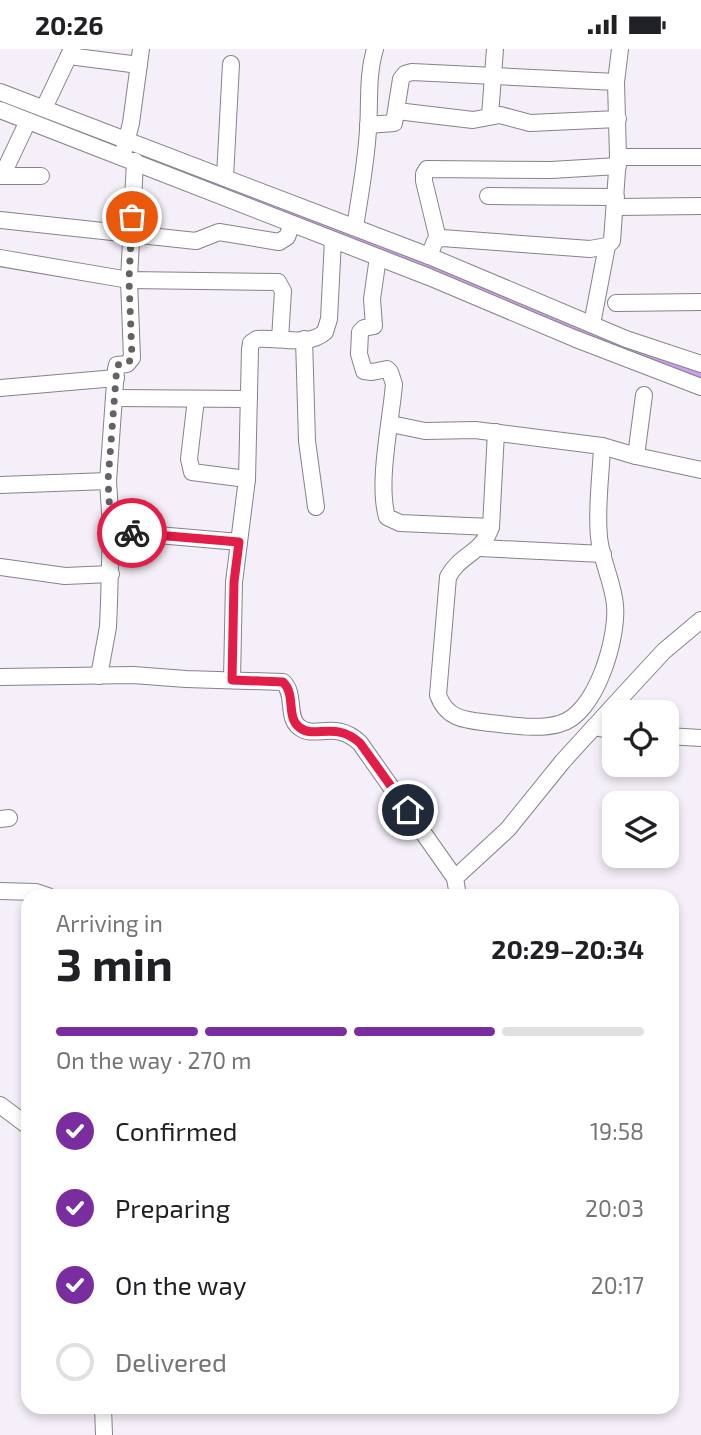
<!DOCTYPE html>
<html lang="en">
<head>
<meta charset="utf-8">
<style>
  :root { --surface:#fff; --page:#f6f6f6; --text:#202124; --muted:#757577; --line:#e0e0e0; --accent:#792d9f }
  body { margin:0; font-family:"Exo 2",sans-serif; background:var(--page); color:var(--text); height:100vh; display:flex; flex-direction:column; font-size:26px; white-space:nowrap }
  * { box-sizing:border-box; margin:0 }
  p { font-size:23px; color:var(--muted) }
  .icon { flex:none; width:38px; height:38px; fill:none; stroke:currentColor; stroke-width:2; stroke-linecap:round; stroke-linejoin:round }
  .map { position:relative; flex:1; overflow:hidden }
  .drawer { position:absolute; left:21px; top:840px; width:658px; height:525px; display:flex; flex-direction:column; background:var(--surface); border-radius:21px; box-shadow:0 4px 10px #0003 }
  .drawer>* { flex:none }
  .tools { position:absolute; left:602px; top:651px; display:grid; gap:14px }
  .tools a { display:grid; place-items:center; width:77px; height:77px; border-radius:14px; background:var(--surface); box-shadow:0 4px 10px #0003; font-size:35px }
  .pin { position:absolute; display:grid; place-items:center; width:60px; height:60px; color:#fff; margin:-30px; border:4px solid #fff; border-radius:50%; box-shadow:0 2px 7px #0007 }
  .courier { position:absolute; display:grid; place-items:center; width:70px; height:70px; margin:-35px; border:5px solid #e11d48; border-radius:50%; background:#fff; color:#222; box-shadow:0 2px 9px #0007 }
  .headline em { font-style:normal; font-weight:700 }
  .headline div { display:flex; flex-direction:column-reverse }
  .headline { display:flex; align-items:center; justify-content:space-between; height:119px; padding:0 35px }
  h1 { font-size:46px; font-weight:700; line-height:52px }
  .bar { display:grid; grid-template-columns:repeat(4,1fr); gap:10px 7px; align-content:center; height:84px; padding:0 35px }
  .bar i { height:9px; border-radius:5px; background:var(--line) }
  .bar .active { background:var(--accent) }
  .bar p { grid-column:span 4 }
  ol { padding:0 35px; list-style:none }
  li { display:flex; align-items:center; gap:21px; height:77px }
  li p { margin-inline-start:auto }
  li .icon { padding:7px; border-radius:50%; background:var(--accent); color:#fff; stroke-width:4 }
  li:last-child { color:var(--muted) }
  li i { width:38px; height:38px; border:4px solid var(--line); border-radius:50% }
  .status { display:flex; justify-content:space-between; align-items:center; height:49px; padding:0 35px; background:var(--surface); direction:ltr }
  .status svg { height:19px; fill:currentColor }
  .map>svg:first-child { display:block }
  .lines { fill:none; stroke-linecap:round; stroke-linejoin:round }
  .canal { stroke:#d09eef; stroke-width:12 }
  .minor-casing { stroke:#87828a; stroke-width:18 }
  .minor { stroke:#fff; stroke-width:16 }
  .done { stroke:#656267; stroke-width:7; stroke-dasharray:0 12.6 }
  .route { stroke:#e11d48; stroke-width:9 }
</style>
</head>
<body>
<div class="status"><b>20:26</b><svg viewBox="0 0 49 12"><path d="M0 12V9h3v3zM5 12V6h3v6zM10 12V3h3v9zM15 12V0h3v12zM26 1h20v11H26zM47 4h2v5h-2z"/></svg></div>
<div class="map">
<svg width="701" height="1386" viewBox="0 0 701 1386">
  <rect width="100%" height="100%" fill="#f4eff8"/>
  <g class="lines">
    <!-- canal -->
    <polyline class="canal" points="128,102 484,240 638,304 701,327"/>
    <defs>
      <g id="minor">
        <polyline points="69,7 139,16"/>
        <polyline points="0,43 429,207 626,290 701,315"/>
        <polyline points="44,59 72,0"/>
        <polyline points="0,61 429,228 576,290 701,338"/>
        <polyline points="397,62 473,71 500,66 530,74 618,70"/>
        <polyline points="490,67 495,0"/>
        <polyline points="368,76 394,74 401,30 405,25 412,23 616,33"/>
        <polyline points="124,101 131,74 141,0"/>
        <polyline points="618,108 701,108"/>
        <polyline points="0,127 41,127"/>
        <polyline points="2,127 28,72"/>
        <polyline points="225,128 231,15"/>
        <polyline points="488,147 616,148"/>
        <polyline points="615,158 701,157"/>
        <polyline points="0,171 196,192 219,183 279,193 287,188 292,175"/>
        <path d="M 355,178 C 360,146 366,114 368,81 C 370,53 367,27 375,0"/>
        <polyline points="438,190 424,132 424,125 427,120 551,121 618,117"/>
        <polyline points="429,207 435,192 442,189 590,200 607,197 612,192 618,108 616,33 620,0"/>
        <path d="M 378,208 L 372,250 L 374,277 L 364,279 L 360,283 L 359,305 L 364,322 L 372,323 L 387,320 L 390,323 L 394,335 C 391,373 377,433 387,468 L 400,474 L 491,478"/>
        <polyline points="0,209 129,231 278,233 283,242 280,290"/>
        <polyline points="616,254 701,253"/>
        <polyline points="592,275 607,197"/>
        <polyline points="304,290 307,392 316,458"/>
        <polyline points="0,339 116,329"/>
        <polyline points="114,349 249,350"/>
        <polyline points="196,350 189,410 192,423 247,430"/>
        <polyline points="391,375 425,382 475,381 602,397 636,407 701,421"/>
        <path d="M 496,383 L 491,478 C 482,505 460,505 448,528 L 438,646 C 447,671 466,671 490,674 C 512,676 537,681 559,675 C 596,666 618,589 615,556 C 613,533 601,511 599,488 C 596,459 601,427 602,397"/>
        <polyline points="636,407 644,346"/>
        <polyline points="0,436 108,432"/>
        <polyline points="111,482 239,493"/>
        <polyline points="480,499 603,505"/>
        <polyline points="0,518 65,527 111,525"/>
        <polyline points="99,627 108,578 109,554 111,478 108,432 116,320 117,316 127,315 132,309 129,231 135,112"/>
        <path d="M 0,628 L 133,626 L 186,630 L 283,633 C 296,645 286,668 299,678 C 315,691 335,670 360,694 L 455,829"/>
        <path d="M 232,631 L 234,533 L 247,430 L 250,300 L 251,294 L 257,290 C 277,288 309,298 325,283 L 329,270 L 333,191"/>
        <polyline points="594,678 614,682"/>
        <polyline points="667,687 701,689"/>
        <polyline points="0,770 9,769"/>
        <polyline points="0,842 36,843 48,847"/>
        <polyline points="458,847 455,829 508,780 563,712 638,630 664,602 701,571"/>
        <polyline points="0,1056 28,1077"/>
        <polyline points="103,1358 104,1386"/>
      </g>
    </defs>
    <!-- minor casing -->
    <use href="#minor" class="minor-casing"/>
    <!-- minor -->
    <use href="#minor" class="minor"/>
  </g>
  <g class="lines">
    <!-- done -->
    <polyline class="done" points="132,484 111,482 108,432 117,316 127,315 132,309 129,231 132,168"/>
    <!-- route -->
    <path class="route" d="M 132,484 L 239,493 L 234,533 L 232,631 L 283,633 C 296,645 286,668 299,678 C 314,691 335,671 360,694 L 408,761"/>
  </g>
</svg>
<div class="tools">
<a><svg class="icon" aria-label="locate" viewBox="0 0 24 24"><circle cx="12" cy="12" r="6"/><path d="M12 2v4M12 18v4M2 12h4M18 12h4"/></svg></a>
<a><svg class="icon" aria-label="layers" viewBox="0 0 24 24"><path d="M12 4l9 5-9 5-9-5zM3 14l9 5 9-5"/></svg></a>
</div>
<div class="pin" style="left:132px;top:168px;background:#ea580c"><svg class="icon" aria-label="bag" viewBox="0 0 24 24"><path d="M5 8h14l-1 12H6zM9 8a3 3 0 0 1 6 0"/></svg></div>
<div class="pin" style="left:408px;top:761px;background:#1f2937"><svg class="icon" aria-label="home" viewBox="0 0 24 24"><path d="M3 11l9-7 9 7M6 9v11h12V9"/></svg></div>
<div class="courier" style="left:132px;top:484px"><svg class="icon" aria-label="bike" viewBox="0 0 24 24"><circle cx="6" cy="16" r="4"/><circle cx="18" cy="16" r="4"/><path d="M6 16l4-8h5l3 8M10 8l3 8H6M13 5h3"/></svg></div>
<section class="drawer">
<div class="headline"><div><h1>3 min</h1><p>Arriving in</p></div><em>20:29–20:34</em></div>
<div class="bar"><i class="active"></i><i class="active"></i><i class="active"></i><i></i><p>On the way · 270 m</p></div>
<ol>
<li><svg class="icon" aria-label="check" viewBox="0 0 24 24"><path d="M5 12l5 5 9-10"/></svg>Confirmed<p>19:58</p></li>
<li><svg class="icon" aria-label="check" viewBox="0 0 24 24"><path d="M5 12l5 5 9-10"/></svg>Preparing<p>20:03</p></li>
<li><svg class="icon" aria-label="check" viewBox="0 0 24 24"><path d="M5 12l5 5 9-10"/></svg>On the way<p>20:17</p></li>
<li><i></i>Delivered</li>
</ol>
</section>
</div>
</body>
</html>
